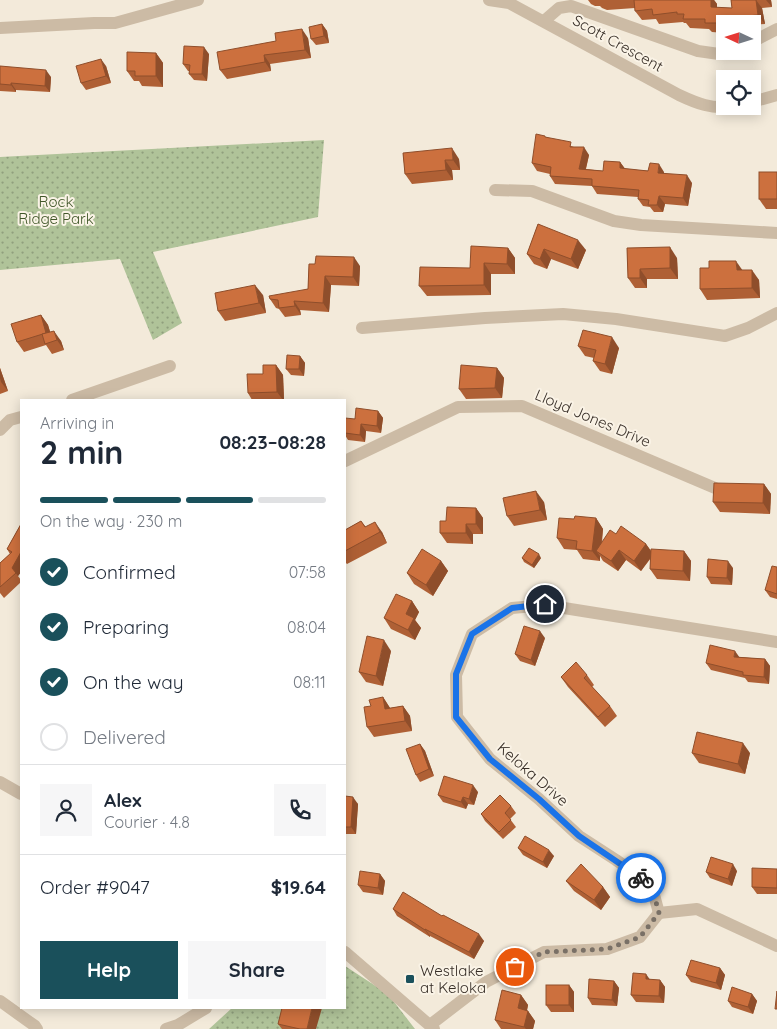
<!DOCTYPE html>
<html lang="en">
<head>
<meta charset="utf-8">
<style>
  :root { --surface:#fff; --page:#f6f6f7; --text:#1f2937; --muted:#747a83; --line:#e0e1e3; --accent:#1a505b }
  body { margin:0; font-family:Quicksand,sans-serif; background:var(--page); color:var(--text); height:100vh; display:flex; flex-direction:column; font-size:19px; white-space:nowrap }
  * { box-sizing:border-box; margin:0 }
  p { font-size:16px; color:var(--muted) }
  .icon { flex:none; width:28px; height:28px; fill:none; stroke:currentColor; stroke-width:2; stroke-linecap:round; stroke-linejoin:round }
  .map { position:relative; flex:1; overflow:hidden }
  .sheet { position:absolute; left:20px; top:399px; width:326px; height:610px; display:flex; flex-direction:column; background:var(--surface); border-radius:0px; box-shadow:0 2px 12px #0003 }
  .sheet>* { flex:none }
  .needle { width:32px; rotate:274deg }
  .fabs { position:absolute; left:716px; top:15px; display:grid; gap:10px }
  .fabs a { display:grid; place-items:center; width:45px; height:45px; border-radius:0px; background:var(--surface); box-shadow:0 2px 12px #0003; font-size:25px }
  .pin { position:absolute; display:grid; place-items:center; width:42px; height:42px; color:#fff; margin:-21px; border:2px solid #fff; border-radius:50%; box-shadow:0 1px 5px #0007 }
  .courier { position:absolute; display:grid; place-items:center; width:50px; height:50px; margin:-25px; border:4px solid #1a73e8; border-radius:50%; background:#fff; color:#222; box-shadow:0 1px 6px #0007 }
  .overview em { font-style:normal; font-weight:800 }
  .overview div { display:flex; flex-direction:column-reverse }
  .overview { display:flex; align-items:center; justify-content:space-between; height:85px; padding:0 20px }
  h1 { font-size:32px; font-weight:800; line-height:38px }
  .bar { display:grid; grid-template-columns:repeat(4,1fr); gap:8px 5px; align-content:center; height:60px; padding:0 20px }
  .bar i { height:6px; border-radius:4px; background:var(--line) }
  .bar .selected { background:var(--accent) }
  .bar p { grid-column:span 4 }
  .line { display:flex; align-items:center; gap:12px; padding:0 20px; border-top:1px solid var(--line) }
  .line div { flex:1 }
  .round { display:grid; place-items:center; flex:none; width:52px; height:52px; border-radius:0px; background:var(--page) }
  ol { padding:0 20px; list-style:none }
  li { display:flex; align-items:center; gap:15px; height:55px }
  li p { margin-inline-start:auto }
  li .icon { padding:5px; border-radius:50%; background:var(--accent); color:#fff; stroke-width:4 }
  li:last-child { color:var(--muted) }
  li i { width:28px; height:28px; border:2px solid var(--line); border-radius:50% }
  .primary-button { display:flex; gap:10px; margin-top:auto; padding:10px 20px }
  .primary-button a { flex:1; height:58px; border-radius:0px; background:var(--accent); color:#fff; font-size:20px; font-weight:800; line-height:58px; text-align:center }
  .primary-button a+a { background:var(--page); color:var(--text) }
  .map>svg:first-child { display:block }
  .park { fill:url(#park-dots) }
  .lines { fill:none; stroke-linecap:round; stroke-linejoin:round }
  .minor { stroke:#ccbba5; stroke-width:12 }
  .wall { fill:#af6035 }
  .shaded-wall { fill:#8f4e2b }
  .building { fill:#cc703e; stroke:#8f4e2b }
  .done { stroke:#797066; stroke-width:5; stroke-dasharray:0 9 }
  .route { stroke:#1a73e8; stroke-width:6 }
  .poi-dot { fill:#1a505b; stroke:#faf3e6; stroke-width:2 }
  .labels { text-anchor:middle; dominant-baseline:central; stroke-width:4; stroke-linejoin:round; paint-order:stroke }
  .street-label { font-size:15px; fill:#372e27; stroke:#faf3e6 }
  .park-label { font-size:15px; fill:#415729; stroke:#faf3e6 }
  .poi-label { font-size:15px; fill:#372e27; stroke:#faf3e6; text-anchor:start }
</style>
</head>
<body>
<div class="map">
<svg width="777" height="1029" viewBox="0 0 777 1029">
  <defs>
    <pattern id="park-dots" width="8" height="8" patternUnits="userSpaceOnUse" patternTransform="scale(1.25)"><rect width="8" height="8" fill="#b0c399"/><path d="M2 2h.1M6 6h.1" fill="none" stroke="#909f7d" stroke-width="1.8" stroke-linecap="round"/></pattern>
  </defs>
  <rect width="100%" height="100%" fill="#f3eada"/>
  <!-- park -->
  <g class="park">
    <polygon points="324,140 318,217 153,252 182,323 153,340 120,259 0,270 0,157"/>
    <polygon points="345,966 388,994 415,1029 209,1029 232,1008 345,1008"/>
  </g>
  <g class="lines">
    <!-- minor -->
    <g class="minor">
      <path d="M 489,0 L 509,3 L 679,95 C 696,103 713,110 732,106"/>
      <polyline points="544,21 559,8 571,6 698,51 719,54 729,51"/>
      <polyline points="0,28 94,23 115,23 198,0"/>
      <polyline points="752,42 777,29"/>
      <polyline points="752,102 777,95"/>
      <polyline points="495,190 532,191 614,221 641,225 777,233"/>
      <polyline points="362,328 485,318 563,314 616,319 725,336 748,328 777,313"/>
      <polyline points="72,400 170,366"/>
      <polyline points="0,430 10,420 21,417"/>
      <polyline points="345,461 458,407 522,406 715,488"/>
      <polyline points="777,642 545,605 512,608 472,634 456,675 457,717 490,759 539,799 579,836 616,860 651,884 659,913 697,909 777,946"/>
      <polyline points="0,782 21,794"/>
      <polyline points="345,952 434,1029"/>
      <polyline points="0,1001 35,1026 37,1029"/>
      <polyline points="430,1025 486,982 544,952 607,949 640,937 659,913"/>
      <polyline points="166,1029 178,1025 206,1008"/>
    </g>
  </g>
  <!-- wall -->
  <g class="wall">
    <polygon points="588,0 714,0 717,4 717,8 732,8 731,0 771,0 772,7 762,8 765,24 752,25 752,24 725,24 725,33 712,32 709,29 690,28 686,23 684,23 683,22 659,24 656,19 642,20 635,11 635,8 607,10 602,8 600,6 595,6 591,4"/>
    <polygon points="322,24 327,31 329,43 316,45 311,39"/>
    <polygon points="308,38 311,58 270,64 271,71 227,79 220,70"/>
    <polygon points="156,53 163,63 163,87 142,86 139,81 134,81 127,71"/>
    <polygon points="209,54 207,81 194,80 189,74 189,71 188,71 183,64"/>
    <polygon points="0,66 51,77 50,92 16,90 16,92 0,91"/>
    <polygon points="106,66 111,83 86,90 81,83"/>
    <polygon points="546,137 574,147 589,155 586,169 603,171 620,162 625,169 664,172 664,173 692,183 688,206 665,204 663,212 654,212 650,207 643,206 638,199 638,197 597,194 592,186 555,184 550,176 550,174 537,171 532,163"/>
    <polygon points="403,153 459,159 460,170 452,170 453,180 412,184 405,174"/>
    <polygon points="777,172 777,209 766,209 759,199"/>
    <polygon points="538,224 586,250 578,269 551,259 547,269 534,264 527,254"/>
    <polygon points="508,248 515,258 515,274 491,274 491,295 427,296 419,286 470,268"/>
    <polygon points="627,248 677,258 678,279 647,279 647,288 635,288 628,278"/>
    <polygon points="309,264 360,266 359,286 331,285 329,312 300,310 301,315 285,317 279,309 276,308 270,299 308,289"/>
    <polygon points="743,270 759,280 760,298 707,300 700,289"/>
    <polygon points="263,295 266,313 225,321 218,311"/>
    <polygon points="41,315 48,325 50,332 61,341 64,350 52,354 46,345 24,352 17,342"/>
    <polygon points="578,346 619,348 612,374 600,371 593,361 594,358 585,356"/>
    <polygon points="300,356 305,363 304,376 291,375 286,369"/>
    <polygon points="276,365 283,375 284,400 252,400 248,393 263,374"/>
    <polygon points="0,368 8,391 0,394"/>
    <polygon points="497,368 504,378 502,398 466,399 459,389"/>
    <polygon points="378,411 383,418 381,433 366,431 365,442 348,440 345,435 345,422"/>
    <polygon points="764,484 771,494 770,514 720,512 713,502"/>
    <polygon points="544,502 547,520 514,526 507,516"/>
    <polygon points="476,508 483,518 483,534 473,534 473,544 447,543 440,533"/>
    <polygon points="596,518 603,529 602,543 616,534 646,544 651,551 684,551 691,561 690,581 657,579 650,569 651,558 641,571 626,560 618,571 603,561 600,556 600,561 583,559 577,550 564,549 557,538 574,519"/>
    <polygon points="361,521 366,527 382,532 387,543 347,564 345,562 345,530"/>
    <polygon points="21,524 21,572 18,576 21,580 21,582 4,598 0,593 0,563 10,554 7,549"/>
    <polygon points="522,558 541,558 534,568 524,562"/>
    <polygon points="441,561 448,571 433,596 414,584 407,573"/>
    <polygon points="777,567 777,599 770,597 765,590"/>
    <polygon points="733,568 732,585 711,584 707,577"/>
    <polygon points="412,601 419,612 415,620 421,628 415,640 391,629 384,618"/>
    <polygon points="545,638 535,666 520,661 515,654"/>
    <polygon points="391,651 383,686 366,682 359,672"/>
    <polygon points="739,657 765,659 770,666 769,684 748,682 745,678 711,670 706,663"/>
    <polygon points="587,675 594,685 592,687 610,706 617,716 605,727 568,687 561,677"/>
    <polygon points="383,697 390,708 403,706 410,716 412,731 374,737 367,727 371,706"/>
    <polygon points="420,744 425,751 434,776 420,782 416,775"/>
    <polygon points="692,753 750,753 745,774 699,763"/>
    <polygon points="478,792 474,805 468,804 466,809 443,802 438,795"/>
    <polygon points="345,796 358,804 356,834 345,834"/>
    <polygon points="511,806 516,813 510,819 516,827 503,839 485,821 481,814"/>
    <polygon points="518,848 554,856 547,868 523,855"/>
    <polygon points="777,869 777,894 757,894 752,887"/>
    <polygon points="737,871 732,886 710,878 706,872"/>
    <polygon points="380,874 385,881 383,895 363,892 358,885"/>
    <polygon points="566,881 603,887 610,897 601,910 574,891"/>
    <polygon points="393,909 442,916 484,941 474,959 430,936 430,937 397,916"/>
    <polygon points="720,968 725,975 721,990 691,982 686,975"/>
    <polygon points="651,980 660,980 665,987 664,1003 636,1002 631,995"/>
    <polygon points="614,981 619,988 617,1006 592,1005 588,998"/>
    <polygon points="569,985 574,992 574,1012 551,1012 546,1005"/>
    <polygon points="752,994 757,1001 753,1014 732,1007 728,1001"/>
    <polygon points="521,995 528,1005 527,1011 528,1011 535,1021 533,1029 501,1029 495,1020"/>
    <polygon points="278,1024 316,1029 282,1029"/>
  </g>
  <!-- shaded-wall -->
  <g class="shaded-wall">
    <polygon points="711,0 714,0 717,4 717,17 711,7"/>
    <polygon points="756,0 762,8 765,24 758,15"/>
    <polygon points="766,0 771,0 772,7"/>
    <polygon points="724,18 729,24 725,24 724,23"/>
    <polygon points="322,24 327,31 329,43 324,36"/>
    <polygon points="302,29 308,38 311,58 305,50"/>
    <polygon points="204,47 209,54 207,81 202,74"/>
    <polygon points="156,53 163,63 163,87 156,76"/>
    <polygon points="264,55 270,64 271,71 265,62"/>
    <polygon points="101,59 106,66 111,83 106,76"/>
    <polygon points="46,70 51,77 50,92 45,86"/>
    <polygon points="11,83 16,90 16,92 11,85"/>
    <polygon points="584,147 589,155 584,176 579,169"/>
    <polygon points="452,148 459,159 460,170 453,160"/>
    <polygon points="445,160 452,170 453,180 446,170"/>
    <polygon points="620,162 626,170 620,168"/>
    <polygon points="659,164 664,172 664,180 658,173"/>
    <polygon points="687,175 692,183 688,206 683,198"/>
    <polygon points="659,196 665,204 663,212 657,205"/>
    <polygon points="578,240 586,250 578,269 571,259"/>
    <polygon points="670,247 677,258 678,279 670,268"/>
    <polygon points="508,248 515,258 515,274 507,264"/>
    <polygon points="544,249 551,259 547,269 540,259"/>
    <polygon points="354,257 360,266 359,286 353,277"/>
    <polygon points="736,261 743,271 737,270"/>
    <polygon points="484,263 491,274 491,295 484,285"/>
    <polygon points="640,269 647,279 647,288 640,278"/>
    <polygon points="752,270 759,280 760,298 752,288"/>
    <polygon points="325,276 331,285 329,312 323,303"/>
    <polygon points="255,285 263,295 266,313 259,303"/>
    <polygon points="294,301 300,310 301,315 295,306"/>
    <polygon points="41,315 48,325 53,341 46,333"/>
    <polygon points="54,331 61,341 64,350 57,340"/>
    <polygon points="612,337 619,348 612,374 605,364"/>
    <polygon points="300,356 305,363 304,376 299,369"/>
    <polygon points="276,365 283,375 284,400 283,400 277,392"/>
    <polygon points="0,368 8,391 1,382 0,378"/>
    <polygon points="497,368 504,378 502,398 495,388"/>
    <polygon points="378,411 383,418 381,433 377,426"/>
    <polygon points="361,424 366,431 365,442 360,435"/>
    <polygon points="764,484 771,494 770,514 763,503"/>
    <polygon points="536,491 544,502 547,520 540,510"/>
    <polygon points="476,508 483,518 483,534 476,524"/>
    <polygon points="596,518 603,529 600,554 596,551 600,556 600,561 592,551"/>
    <polygon points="375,522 382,532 387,543 380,532"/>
    <polygon points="466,524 473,534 473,544 466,533"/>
    <polygon points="646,544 653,554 641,571 634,561"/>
    <polygon points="619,550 626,560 618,571 611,561"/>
    <polygon points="684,551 691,561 690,581 683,571"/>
    <polygon points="21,552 21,572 18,576 12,568"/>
    <polygon points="539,554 541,558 534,568 532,565"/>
    <polygon points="441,561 448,571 433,596 426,585"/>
    <polygon points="728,561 733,568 732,585 727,578"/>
    <polygon points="412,601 419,612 415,620 421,628 415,640 408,630 406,614"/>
    <polygon points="540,631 545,638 535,666 531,660"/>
    <polygon points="384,640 391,651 383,686 376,676"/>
    <polygon points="735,651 740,658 734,657"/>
    <polygon points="765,659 770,666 769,684 764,677"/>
    <polygon points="383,697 390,708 392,719 385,709"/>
    <polygon points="403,706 410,716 412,731 405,721"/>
    <polygon points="743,743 750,753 745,774 738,764"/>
    <polygon points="420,744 425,751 434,776 429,769"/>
    <polygon points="473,785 478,792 474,805 469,799"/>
    <polygon points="353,797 358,804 356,834 351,827"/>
    <polygon points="463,797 468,804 466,809 461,802"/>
    <polygon points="549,850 554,856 547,868 543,862"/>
    <polygon points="733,864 737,871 732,886 728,879"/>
    <polygon points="380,874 385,881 383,895 378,888"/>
    <polygon points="603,887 610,897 601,910 594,900"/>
    <polygon points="425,929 430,936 430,937 425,930"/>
    <polygon points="479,934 484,941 474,959 469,952"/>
    <polygon points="720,968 725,975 721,990 716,983"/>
    <polygon points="646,974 651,981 646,979"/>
    <polygon points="660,980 665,987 664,1003 659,996"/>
    <polygon points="614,981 619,988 617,1006 612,1000"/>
    <polygon points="569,985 574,992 574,1012 569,1005"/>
    <polygon points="752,994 757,1001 753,1014 748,1007"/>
    <polygon points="521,995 528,1005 525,1018 518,1008"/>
    <polygon points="312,1008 322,1008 316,1029 307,1029"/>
    <polygon points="528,1011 535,1021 533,1029 526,1029 524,1027"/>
  </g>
  <!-- building -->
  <g class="building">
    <polygon points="634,0 711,0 711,7 732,8 731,0 756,0 758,15 724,18 724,23 705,23 705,19 683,19 684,14 677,14 677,12 653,15 652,9 635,11"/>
    <polygon points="322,24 324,36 311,39 309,27"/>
    <polygon points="302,29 305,50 264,55 265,62 220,70 217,52 276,41 275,33"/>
    <polygon points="184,46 204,47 202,74 189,74 190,65 183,64"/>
    <polygon points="127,52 156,53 156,76 135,76 135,71 127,71"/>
    <polygon points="101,59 106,76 81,83 76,66"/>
    <polygon points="0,66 46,70 45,86 11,83 11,85 0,84"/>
    <polygon points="536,134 545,136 545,137 571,142 570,147 584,147 579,169 603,171 604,161 620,162 620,168 648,171 650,163 659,164 658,173 687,175 683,198 659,196 657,205 648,205 649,200 638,199 639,190 592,186 592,179 550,176 551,167 532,163"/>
    <polygon points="452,148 453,160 445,160 446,170 405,174 403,153"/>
    <rect x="759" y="172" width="18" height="27"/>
    <polygon points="538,224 578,240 571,259 544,249 540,259 527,254"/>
    <polygon points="471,246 508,248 507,264 484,263 484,285 419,286 420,267 470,268"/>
    <polygon points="670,247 670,268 640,269 640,278 628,278 627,248"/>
    <polygon points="316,256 354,257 353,277 325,276 323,303 294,301 295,306 279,308 278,300 270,299 269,296 308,289 309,264 315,264"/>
    <polygon points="709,261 736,261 737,270 752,270 752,288 700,289 700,268 709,268"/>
    <polygon points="255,285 259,303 218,311 215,293"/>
    <polygon points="41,315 46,333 17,342 11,324"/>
    <polygon points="583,330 612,337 605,364 593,361 596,350 578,346"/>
    <polygon points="54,331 57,340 45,344 42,334"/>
    <polygon points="287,355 300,356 299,369 286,369"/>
    <polygon points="263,365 276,365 277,392 248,393 247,374 263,374"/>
    <polygon points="461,365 497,368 495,388 459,389"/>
    <polygon points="356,408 378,411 377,426 361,424 360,435 345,433 345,418 355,419"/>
    <polygon points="714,483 764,484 763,503 713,502"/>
    <polygon points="536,491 540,510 507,516 503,498"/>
    <polygon points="447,507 476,508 476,524 466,524 466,533 440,533 440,521 446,521"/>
    <polygon points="575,516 596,518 592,551 576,549 577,541 557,538 559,518 574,519"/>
    <polygon points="361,521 365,527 375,522 380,532 345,551 345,530"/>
    <polygon points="21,524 21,552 12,568 16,573 0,587 0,563 12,552 7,549"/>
    <polygon points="621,526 646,544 634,561 619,550 611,561 596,551 610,530 616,534"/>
    <polygon points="529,548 539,554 532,565 522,558"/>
    <polygon points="422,549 441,561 426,585 407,573"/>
    <polygon points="651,549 684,551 683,571 650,569"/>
    <polygon points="708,559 728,561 727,578 707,577"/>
    <polygon points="772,566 777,567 777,594 765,590"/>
    <polygon points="396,594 412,601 406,614 414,618 408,630 384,618"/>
    <polygon points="524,626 540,631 531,660 515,654"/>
    <polygon points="367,636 384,640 376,676 359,672"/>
    <polygon points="710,645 735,651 734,657 765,659 764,677 743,675 743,672 706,663"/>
    <polygon points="576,662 587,675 584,678 610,706 598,717 561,677"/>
    <polygon points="383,697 385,709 403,706 405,721 367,727 364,707 371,706 369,700"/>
    <polygon points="697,732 743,743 738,764 692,753"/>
    <polygon points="420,744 429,769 416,775 406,749"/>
    <polygon points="444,776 473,785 469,799 463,797 461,802 438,795"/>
    <polygon points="500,795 511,806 505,813 511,820 499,832 481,814"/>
    <polygon points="345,796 353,797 351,827 345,827"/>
    <polygon points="525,836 549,850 543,862 518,848"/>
    <polygon points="711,857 733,864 728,879 706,872"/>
    <polygon points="581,864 603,887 594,900 566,881"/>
    <polygon points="752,868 777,869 777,888 752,887"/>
    <polygon points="360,871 380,874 378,888 358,885"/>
    <polygon points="403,892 442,916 443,915 479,934 469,952 425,929 425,930 393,909"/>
    <polygon points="691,960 720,968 716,983 686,975"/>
    <polygon points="633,973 646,974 646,979 660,980 659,996 631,995"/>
    <polygon points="589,979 614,981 612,1000 588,998"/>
    <rect x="546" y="985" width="23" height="20"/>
    <polygon points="732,987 752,994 748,1007 728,1001"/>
    <polygon points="502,990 521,995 518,1008 528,1011 524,1027 495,1020"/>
    <polygon points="777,991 777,1009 775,1009"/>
    <polygon points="282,1008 312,1008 307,1029 300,1029 278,1024"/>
  </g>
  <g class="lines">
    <!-- done -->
    <polyline class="done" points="515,967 544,952 607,949 640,937 659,913 651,884 641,878"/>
    <!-- route -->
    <polyline class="route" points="545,604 512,608 472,634 456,674 456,717 490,759 539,799 579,836 641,878"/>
  </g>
  <!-- markers -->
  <rect class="poi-dot" x="405" y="974" width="10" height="10" rx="2.5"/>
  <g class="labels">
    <!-- street labels -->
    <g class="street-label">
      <text transform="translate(618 43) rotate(29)">Scott Crescent</text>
      <text transform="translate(593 418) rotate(23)">Lloyd Jones Drive</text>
      <text transform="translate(533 774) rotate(41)">Keloka Drive</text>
    </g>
    <!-- park labels -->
    <g class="park-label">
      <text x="56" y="201">Rock<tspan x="56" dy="17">Ridge Park</tspan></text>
    </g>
    <!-- poi labels -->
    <g class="poi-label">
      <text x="420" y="970">Westlake<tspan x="420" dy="17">at Keloka</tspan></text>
    </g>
  </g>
</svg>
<div class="fabs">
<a><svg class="needle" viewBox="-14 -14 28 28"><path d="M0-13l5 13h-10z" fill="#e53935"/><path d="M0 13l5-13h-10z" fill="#747a83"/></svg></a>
<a><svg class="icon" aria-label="locate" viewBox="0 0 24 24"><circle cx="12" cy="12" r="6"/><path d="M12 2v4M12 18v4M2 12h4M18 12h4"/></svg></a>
</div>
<div class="pin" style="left:515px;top:967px;background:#ea580c"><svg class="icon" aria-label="bag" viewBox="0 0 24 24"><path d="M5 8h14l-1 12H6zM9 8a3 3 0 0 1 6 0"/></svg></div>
<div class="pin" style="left:545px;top:604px;background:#1f2937"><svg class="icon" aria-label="home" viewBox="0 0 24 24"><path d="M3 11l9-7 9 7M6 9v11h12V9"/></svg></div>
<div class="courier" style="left:641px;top:878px"><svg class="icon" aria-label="bike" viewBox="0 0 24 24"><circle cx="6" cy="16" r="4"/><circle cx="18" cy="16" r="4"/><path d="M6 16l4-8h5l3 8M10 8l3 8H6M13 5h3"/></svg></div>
<section class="sheet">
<div class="overview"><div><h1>2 min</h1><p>Arriving in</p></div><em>08:23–08:28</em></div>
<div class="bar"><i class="selected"></i><i class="selected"></i><i class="selected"></i><i></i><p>On the way · 230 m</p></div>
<ol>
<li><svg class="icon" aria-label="check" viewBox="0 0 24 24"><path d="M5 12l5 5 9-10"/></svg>Confirmed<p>07:58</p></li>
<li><svg class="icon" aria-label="check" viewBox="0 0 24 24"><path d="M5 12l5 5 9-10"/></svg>Preparing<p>08:04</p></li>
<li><svg class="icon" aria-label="check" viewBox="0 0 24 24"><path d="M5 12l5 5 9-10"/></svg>On the way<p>08:11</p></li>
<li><i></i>Delivered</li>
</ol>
<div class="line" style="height:90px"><a class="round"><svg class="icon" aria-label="person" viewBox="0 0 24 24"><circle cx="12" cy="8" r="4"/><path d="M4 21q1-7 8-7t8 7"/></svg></a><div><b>Alex</b><p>Courier · 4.8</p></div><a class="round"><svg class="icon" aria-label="phone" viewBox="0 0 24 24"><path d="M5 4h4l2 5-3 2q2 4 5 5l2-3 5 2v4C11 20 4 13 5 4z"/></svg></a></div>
<div class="line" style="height:65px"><div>Order #9047</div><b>$19.64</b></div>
<div class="primary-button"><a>Help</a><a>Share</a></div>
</section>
</div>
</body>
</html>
